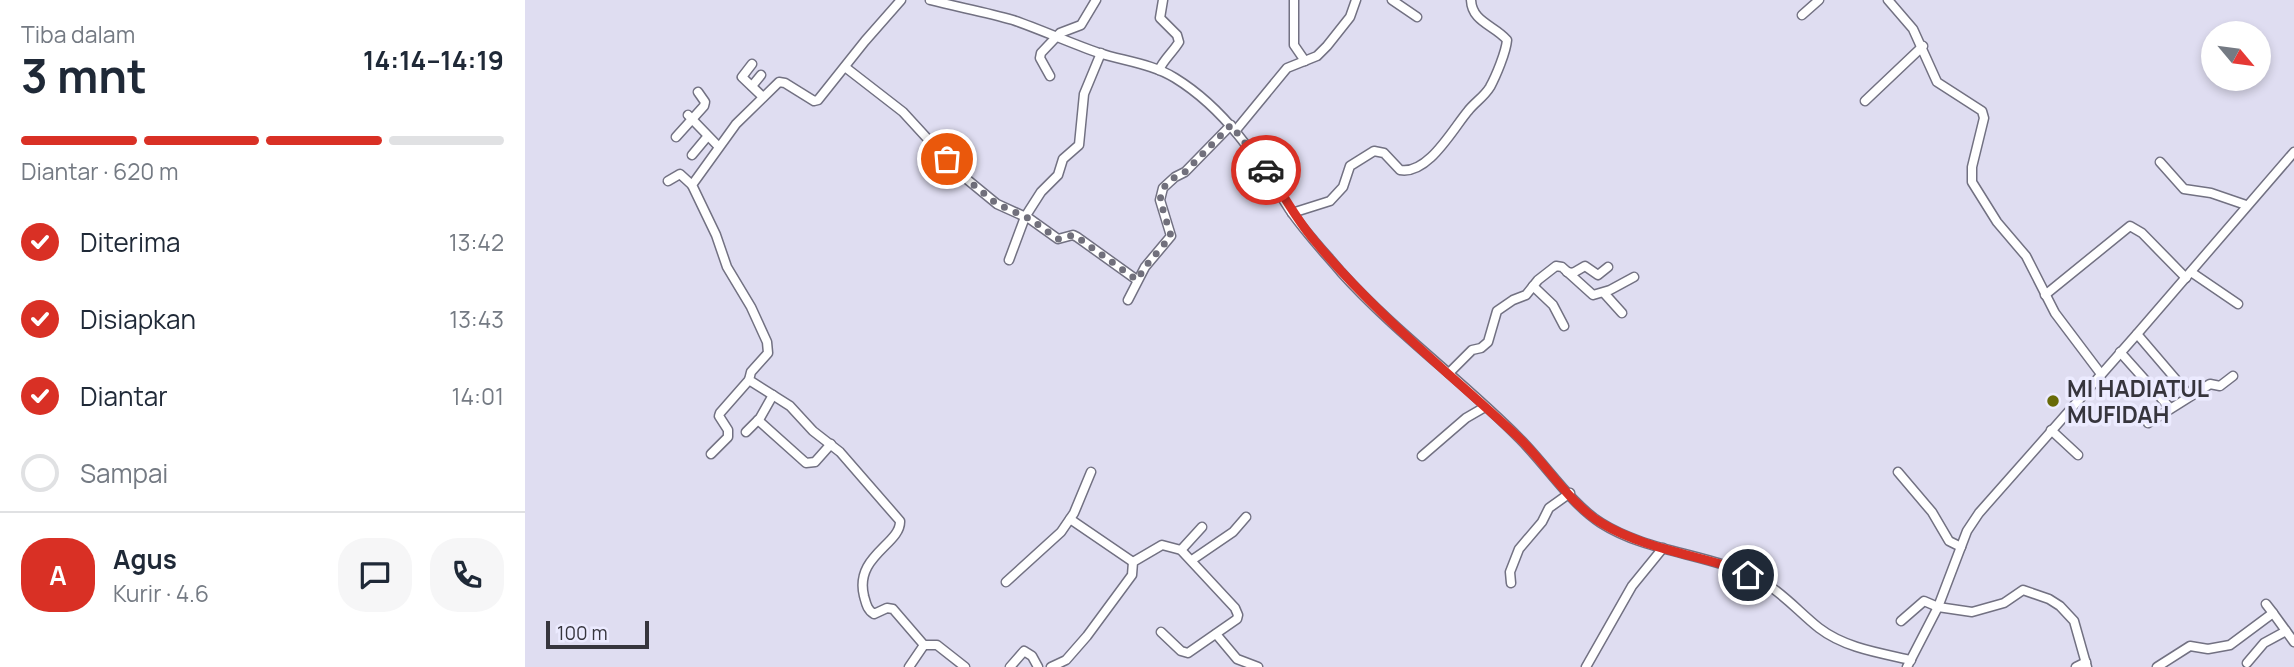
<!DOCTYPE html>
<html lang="id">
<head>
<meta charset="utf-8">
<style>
  :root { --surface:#fff; --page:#f6f6f7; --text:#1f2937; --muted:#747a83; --line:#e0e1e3; --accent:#d93025 }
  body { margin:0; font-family:Manrope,sans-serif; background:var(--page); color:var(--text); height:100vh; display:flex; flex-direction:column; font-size:26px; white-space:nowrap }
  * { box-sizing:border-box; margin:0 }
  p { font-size:23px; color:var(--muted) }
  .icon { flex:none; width:38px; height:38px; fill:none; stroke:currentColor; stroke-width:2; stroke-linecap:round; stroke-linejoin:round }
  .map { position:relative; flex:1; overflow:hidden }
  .drawer { display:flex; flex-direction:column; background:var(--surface); width:525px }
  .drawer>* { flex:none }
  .needle { width:46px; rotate:119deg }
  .fabs { position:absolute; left:1676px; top:21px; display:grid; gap:14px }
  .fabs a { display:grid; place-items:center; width:70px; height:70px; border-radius:50%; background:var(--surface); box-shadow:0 4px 10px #0003; font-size:35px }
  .scale { position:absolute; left:21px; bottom:18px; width:103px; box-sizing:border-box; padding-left:7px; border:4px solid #36353d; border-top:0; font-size:19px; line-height:24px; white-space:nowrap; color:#36353d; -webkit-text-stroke:5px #ecebff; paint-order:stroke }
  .pin { position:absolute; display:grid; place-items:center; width:60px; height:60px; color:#fff; margin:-30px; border:4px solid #fff; border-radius:50%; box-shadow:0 2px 7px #0007 }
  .courier { position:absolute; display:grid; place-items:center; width:70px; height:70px; margin:-35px; border:5px solid #d93025; border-radius:50%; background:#fff; color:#222; box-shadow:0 2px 9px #0007 }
  .head em { font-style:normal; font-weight:700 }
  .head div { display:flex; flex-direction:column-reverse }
  .head { display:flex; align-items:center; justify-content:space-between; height:119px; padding:0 21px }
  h1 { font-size:46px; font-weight:700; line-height:52px }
  .bar { display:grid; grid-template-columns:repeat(4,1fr); gap:10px 7px; align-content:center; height:84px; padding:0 21px }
  .bar i { height:9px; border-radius:5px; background:var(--line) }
  .bar .active { background:var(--accent) }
  .bar p { grid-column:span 4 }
  .line { display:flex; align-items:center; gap:18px; padding:0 21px; border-top:2px solid var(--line) }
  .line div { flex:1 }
  .round { display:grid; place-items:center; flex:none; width:74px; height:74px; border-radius:28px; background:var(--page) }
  ol { padding:0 21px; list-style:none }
  li { display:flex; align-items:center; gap:21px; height:77px }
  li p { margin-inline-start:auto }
  li .icon { padding:7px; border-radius:50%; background:var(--accent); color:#fff; stroke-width:4 }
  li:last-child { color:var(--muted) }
  li i { width:38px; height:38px; border:4px solid var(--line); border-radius:50% }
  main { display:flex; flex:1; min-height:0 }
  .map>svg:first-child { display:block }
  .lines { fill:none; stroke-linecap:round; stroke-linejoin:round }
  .minor-casing { stroke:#727182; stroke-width:11 }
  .minor { stroke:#fff; stroke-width:8 }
  .done { stroke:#71707c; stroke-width:7; stroke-dasharray:0 12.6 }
  .route { stroke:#d93025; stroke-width:9 }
  .poi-dot { fill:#686a08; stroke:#ecebff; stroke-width:2.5 }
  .labels { text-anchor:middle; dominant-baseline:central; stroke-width:7; stroke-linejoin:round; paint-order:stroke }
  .poi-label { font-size:23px; font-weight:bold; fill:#36353d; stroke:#ecebff; text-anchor:start }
</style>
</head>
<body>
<main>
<section class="drawer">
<div class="head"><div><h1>3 mnt</h1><p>Tiba dalam</p></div><em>14:14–14:19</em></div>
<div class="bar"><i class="active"></i><i class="active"></i><i class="active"></i><i></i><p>Diantar · 620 m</p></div>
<ol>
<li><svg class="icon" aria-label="check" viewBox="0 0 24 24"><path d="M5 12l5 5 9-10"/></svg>Diterima<p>13:42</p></li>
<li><svg class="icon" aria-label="check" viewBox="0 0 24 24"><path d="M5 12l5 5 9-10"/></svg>Disiapkan<p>13:43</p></li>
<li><svg class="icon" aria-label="check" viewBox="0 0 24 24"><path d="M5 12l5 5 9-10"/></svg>Diantar<p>14:01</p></li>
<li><i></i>Sampai</li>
</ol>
<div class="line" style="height:126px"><b class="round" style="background:var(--accent);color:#fff">A</b><div><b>Agus</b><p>Kurir · 4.6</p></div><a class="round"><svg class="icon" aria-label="chat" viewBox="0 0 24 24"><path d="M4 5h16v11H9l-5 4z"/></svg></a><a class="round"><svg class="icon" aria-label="phone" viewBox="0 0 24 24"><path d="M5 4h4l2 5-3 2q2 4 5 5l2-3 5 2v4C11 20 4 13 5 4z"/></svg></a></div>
</section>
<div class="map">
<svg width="1769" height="667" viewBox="0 0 1769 667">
  <rect width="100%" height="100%" fill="#dfddf1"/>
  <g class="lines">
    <defs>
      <g id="minor">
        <path d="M 376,0 L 340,41 L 293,100 L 289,101 L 260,83 L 254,82 L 211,124 L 167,185 L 191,235 L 202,267 L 226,307 L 242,342 L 243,353 L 226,372 L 224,380 L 265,406 L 288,431 L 315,452 L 375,521 C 376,544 329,556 339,596 C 341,603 342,610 349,614 L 362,608 L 368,609 L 399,645 L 412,645 L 440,667"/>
        <path d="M 405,0 C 432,7 461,12 488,20 C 517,30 545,43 574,53 C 599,61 628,64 650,78 C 702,110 733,160 765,210 C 780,232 799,252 816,272 C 871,333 938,381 995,439 C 1021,465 1046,504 1076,523 C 1125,554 1187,553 1237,581 C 1259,594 1275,613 1294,628 C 1320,648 1355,653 1386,660"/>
        <polyline points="769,0 769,45 780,61"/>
        <polyline points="867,0 892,17"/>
        <polyline points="1363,0 1388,29 1412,82 1457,111 1459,118 1447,167 1447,182 1472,222 1501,256 1530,313 1576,374"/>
        <polyline points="1277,15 1294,0"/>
        <polyline points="227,64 217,77 238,97"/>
        <polyline points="320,67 378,112 433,172 472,204 505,219 533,239 548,235 552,237 612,280"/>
        <path d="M 634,70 C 639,59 648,52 654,42 L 652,35 L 635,18 L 638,0"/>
        <polyline points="525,76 515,58 516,53 535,33 556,25 571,0"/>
        <polyline points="227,86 236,75"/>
        <polyline points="1340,101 1398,46"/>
        <polyline points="163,115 193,146"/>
        <polyline points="711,130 762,68 792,56 802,46 825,17 831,0"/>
        <polyline points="151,137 179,106 180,102 173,92"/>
        <polyline points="167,155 182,137"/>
        <polyline points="1635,162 1659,189 1686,193 1721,205"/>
        <polyline points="143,181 155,174 167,185"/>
        <path d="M 767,213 L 805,201 L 818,187 L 825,166 L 849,151 L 859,153 L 875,170 C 903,175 927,130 943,111 C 950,102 959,97 965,87 C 971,76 981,52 982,40 C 969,25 947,22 946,0"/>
        <polyline points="484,260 500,217 516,192 533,175 538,159 554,145 559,94 576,53"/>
        <polyline points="1042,272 1048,273 1060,266 1073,275 1083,267"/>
        <polyline points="1666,272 1713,304"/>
        <polyline points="1008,286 1028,305 1039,326"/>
        <polyline points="1079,293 1097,313"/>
        <polyline points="1520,295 1605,226 1617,233 1661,278"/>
        <polyline points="603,300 620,267 646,236 635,200 638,188 650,177 660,172 706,125"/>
        <polyline points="1612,334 1665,396"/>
        <polyline points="1595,352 1645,408"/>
        <polyline points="924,373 947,350 956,348 963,342 972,311 988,300 1001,295 1013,280 1031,266 1037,267 1068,295 1085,290 1109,277"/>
        <polyline points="233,420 281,463 290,462 306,444"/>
        <polyline points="1623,423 1685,384 1695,386 1708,376"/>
        <polyline points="1526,430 1553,455"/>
        <polyline points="221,432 235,418 248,395"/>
        <polyline points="186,454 203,437 203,430 194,416 195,413 224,380"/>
        <polyline points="897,456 941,418 960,407"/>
        <polyline points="1373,472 1407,512 1424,541 1436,547"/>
        <polyline points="545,519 608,562"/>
        <polyline points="656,550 677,527"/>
        <polyline points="667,560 708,532 721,517"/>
        <polyline points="481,582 536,532 549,513 566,472"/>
        <polyline points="986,583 985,572 994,549 1017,522 1024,508 1045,493"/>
        <polyline points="1741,604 1748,613"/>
        <polyline points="1376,621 1399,601 1413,607 1447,612 1479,603 1498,590 1524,599 1535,606 1549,621 1562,667"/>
        <polyline points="691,634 712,659 733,667"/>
        <polyline points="1722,663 1739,643 1761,631"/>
        <polyline points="384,667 399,645"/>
        <polyline points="485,667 499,651 507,656 513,667"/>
        <polyline points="526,667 541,660 562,636 607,575 608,562 637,545 656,550 710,608 713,615 712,619 663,653 656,651 636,632"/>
        <polyline points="1061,667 1107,586 1138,548"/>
        <polyline points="1382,667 1413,607 1442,531 1454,513 1612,334 1769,152"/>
        <polyline points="1551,667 1561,662"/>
        <polyline points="1632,667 1665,646 1683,649 1705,645 1748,613 1769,642"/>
      </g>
    </defs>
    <!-- minor casing -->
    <use href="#minor" class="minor-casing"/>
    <!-- minor -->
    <use href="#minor" class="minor"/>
  </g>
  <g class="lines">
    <!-- done -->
    <polyline class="done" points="422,159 433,172 472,204 505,219 533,239 548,235 552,237 612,280 620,267 646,236 635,200 638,188 650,177 660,172 706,125 741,170"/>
    <!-- route -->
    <path class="route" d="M 741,170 C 758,193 770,218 789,240 C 849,313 923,372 992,436 C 1019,461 1046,506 1078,524 C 1117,547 1165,554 1209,568 L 1223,575"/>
  </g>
  <!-- markers -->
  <circle class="poi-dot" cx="1528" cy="401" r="7"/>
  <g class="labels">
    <!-- poi labels -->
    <g class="poi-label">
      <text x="1542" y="388">MI HADIATUL<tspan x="1542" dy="26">MUFIDAH</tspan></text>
    </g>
  </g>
</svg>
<div class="fabs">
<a><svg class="needle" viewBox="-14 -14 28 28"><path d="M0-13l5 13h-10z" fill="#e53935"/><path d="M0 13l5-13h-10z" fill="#747a83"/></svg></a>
</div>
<div class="scale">100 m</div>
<div class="pin" style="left:422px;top:159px;background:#ea580c"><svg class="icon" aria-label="bag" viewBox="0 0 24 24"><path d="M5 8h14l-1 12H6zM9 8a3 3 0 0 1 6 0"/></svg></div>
<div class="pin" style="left:1223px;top:575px;background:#1f2937"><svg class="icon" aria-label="home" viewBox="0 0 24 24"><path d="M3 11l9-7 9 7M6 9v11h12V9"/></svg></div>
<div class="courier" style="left:741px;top:170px"><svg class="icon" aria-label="car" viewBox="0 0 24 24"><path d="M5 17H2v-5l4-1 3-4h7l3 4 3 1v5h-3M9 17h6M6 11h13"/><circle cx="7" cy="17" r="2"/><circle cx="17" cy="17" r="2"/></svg></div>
</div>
</main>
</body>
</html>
